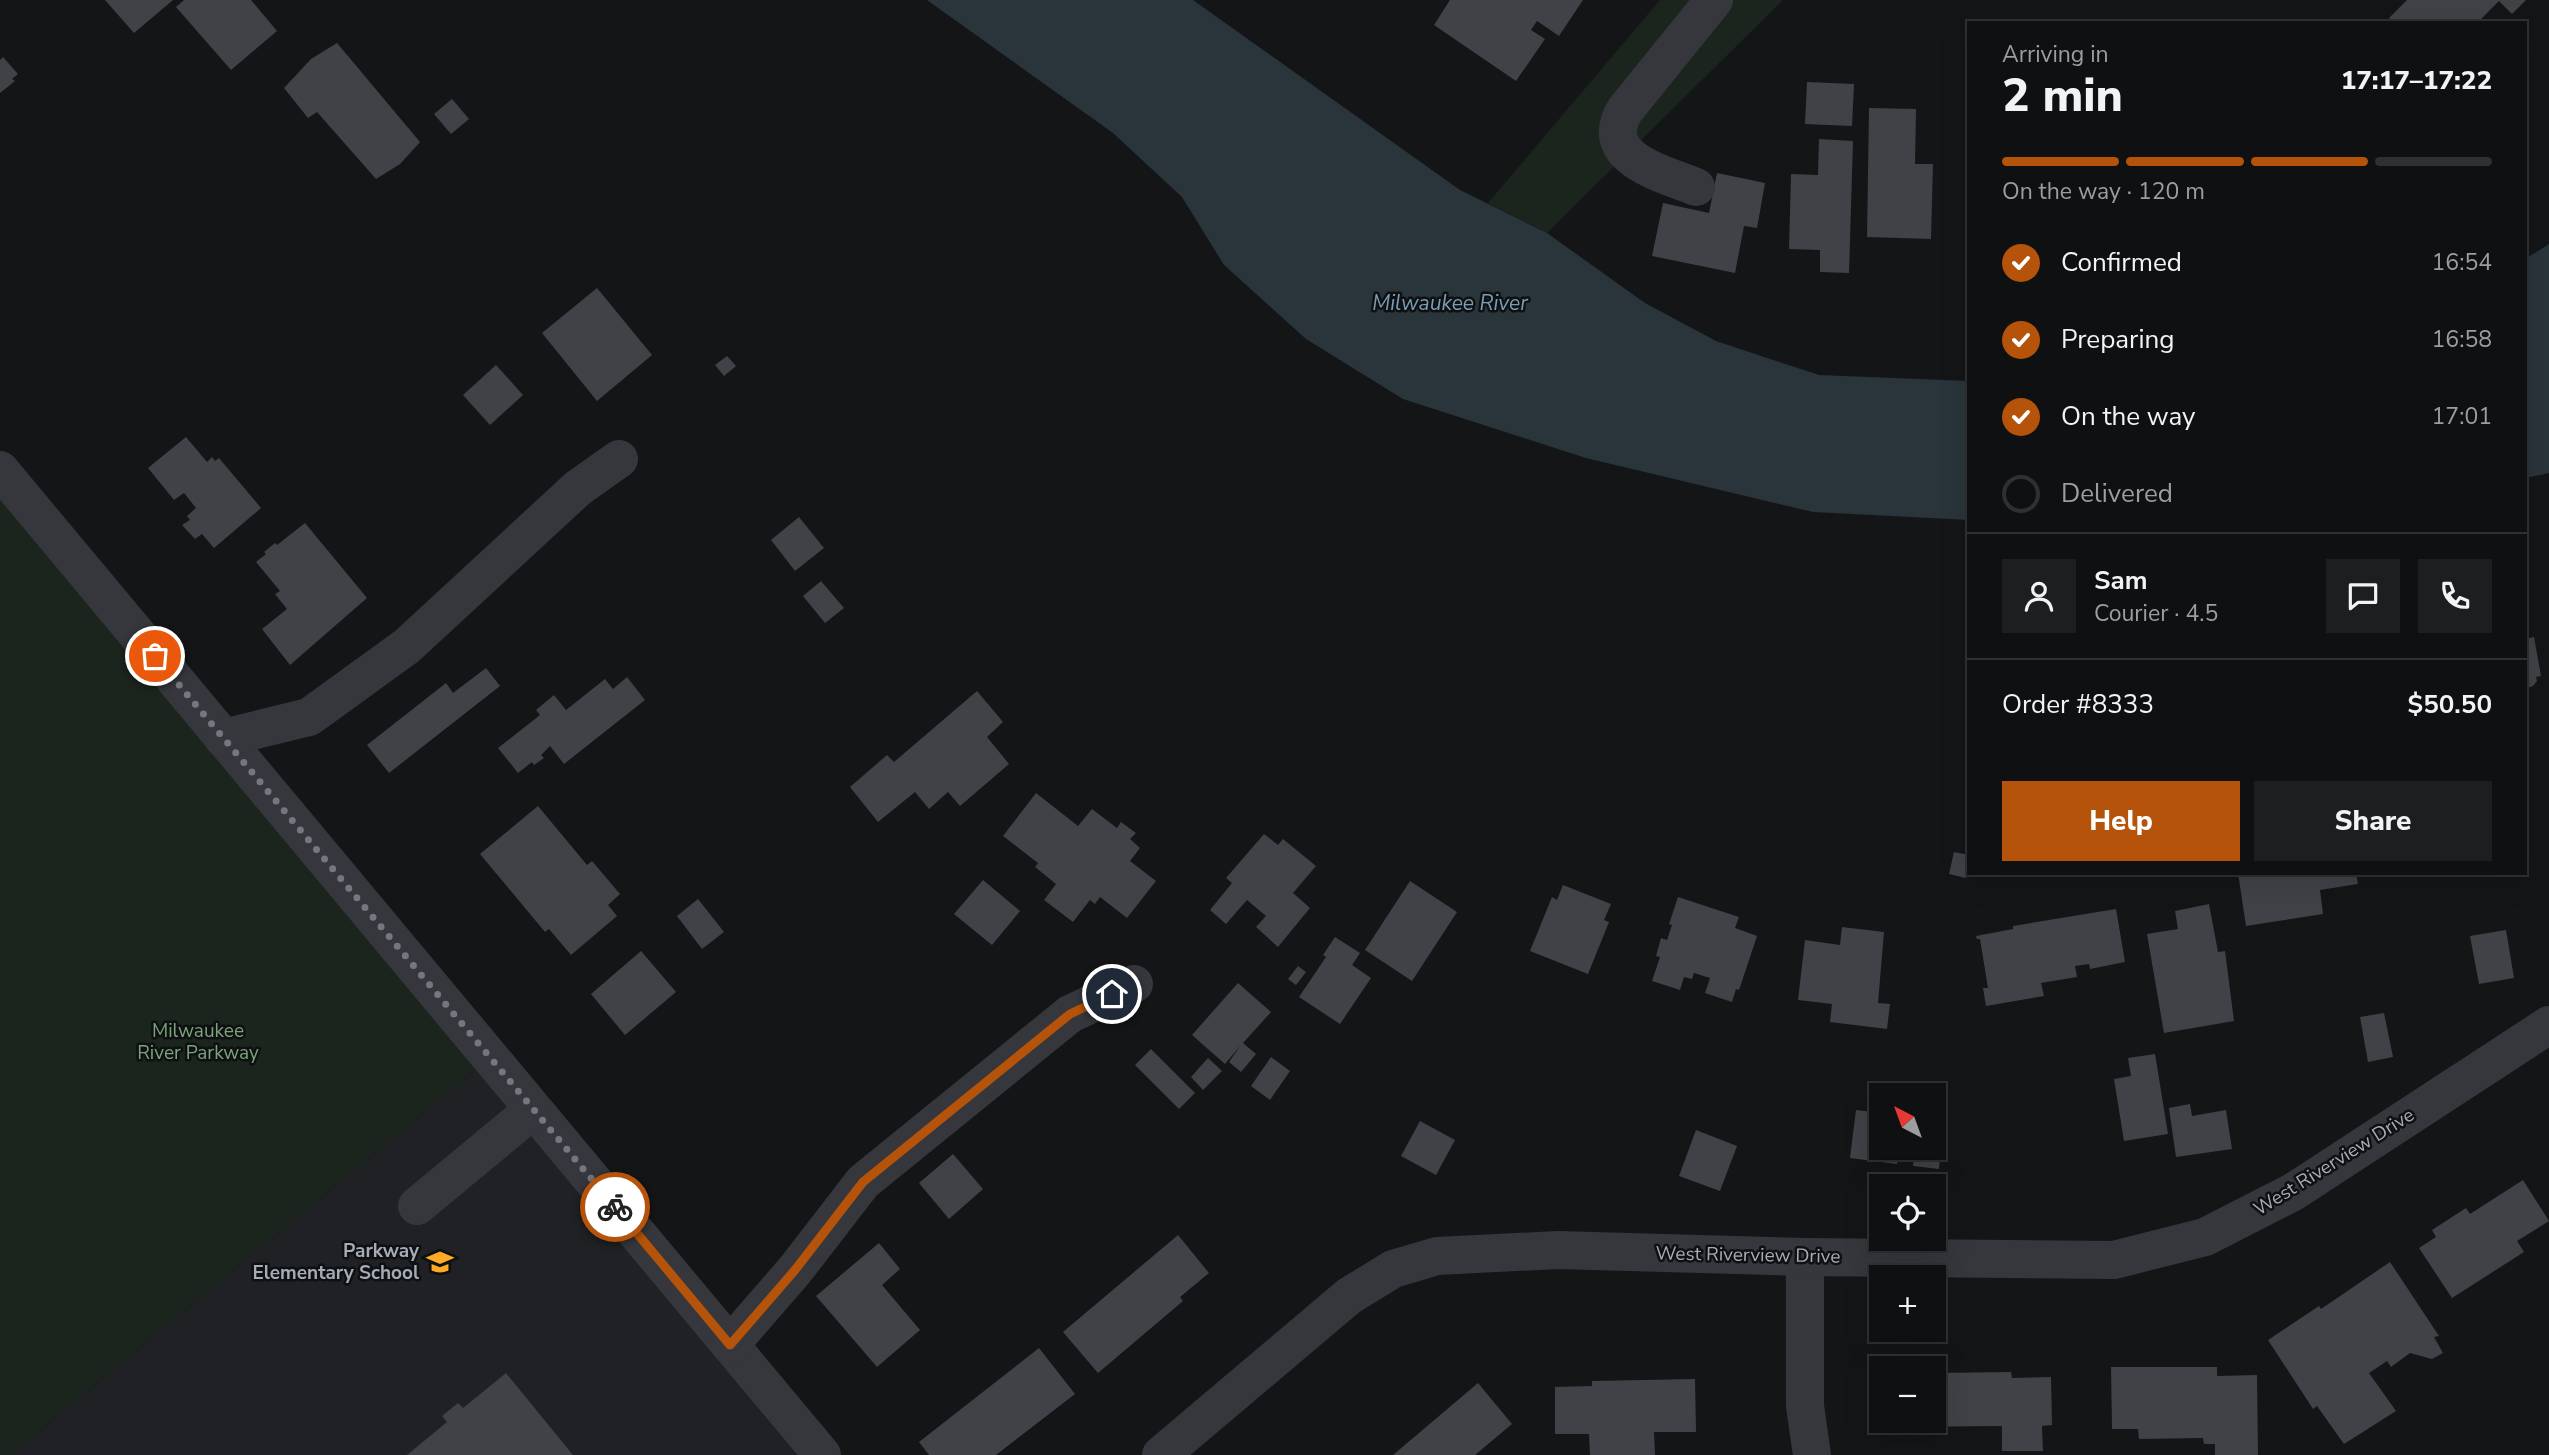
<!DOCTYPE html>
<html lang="en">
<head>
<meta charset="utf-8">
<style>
  :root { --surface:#0f1011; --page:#1d1e1f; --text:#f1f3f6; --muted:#9b9d9f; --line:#2f3031; --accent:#b45309 }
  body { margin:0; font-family:"Nunito Sans",sans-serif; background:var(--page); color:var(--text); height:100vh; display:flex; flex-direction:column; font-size:26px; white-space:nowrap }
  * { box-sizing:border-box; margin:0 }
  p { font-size:23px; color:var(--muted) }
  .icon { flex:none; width:38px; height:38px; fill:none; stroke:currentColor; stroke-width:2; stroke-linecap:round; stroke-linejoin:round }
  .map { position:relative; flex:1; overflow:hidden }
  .side { position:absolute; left:1967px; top:21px; width:560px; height:854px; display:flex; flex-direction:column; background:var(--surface); border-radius:0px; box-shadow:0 7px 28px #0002,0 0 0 2px var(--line) }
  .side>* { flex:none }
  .needle { width:46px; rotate:319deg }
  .tools { position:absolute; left:1869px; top:1083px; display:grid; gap:14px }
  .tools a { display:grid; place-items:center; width:77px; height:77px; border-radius:0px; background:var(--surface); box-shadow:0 7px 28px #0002,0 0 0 2px var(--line); font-size:35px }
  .pin { position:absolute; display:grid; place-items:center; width:60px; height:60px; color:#fff; margin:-30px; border:4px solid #fff; border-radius:50%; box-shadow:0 2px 7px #0007 }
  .courier { position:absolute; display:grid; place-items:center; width:70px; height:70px; margin:-35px; border:5px solid #b45309; border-radius:50%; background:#fff; color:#222; box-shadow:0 2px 9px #0007 }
  .overview em { font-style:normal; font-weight:800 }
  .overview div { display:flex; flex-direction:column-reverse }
  .overview { display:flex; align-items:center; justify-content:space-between; height:119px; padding:0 35px }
  h1 { font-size:46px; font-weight:800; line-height:52px }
  .bar { display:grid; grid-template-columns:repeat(4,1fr); gap:10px 7px; align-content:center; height:84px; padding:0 35px }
  .bar i { height:9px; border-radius:5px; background:var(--line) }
  .bar .current { background:var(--accent) }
  .bar p { grid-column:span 4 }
  .line { display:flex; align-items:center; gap:18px; padding:0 35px; border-top:2px solid var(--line) }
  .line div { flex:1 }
  .round { display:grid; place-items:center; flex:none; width:74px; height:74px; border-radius:0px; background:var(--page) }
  ol { padding:0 35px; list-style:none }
  li { display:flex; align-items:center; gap:21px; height:77px }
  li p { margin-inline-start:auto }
  li .icon { padding:7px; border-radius:50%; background:var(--accent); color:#fff; stroke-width:4 }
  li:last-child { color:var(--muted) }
  li i { width:38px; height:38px; border:4px solid var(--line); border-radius:50% }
  .cta { display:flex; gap:14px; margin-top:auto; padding:14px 35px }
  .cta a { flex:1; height:80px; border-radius:0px; background:var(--accent); color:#fff; font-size:28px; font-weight:800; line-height:80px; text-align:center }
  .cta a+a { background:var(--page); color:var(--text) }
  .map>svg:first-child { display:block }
  .built { fill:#202124 }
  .green { fill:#1c251d }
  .water { fill:#2a343b }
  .building { fill:#404247 }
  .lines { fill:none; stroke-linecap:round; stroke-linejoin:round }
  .minor { stroke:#35373c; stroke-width:38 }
  .done { stroke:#727780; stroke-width:7; stroke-dasharray:0 12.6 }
  .route { stroke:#b45309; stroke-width:9 }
  .labels { text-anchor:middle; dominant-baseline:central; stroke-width:5; stroke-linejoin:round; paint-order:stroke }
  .park-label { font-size:19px; fill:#7ba47b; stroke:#0f1012 }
  .street-label { font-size:19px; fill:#a5acb8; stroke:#0f1012 }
  .poi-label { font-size:19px; font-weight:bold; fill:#a5acb8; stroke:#0f1012; text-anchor:end }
  .water-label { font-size:21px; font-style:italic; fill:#799db6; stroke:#0f1012 }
</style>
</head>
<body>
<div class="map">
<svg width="2549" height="1455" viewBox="0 0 2549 1455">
  <rect width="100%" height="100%" fill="#141517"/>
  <!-- built -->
  <polygon class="built" points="477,1069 797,1455 10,1455"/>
  <!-- green -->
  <g class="green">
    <polygon points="1660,0 1783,0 1547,233 1488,203"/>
    <polygon points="0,487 477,1069 10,1455 0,1455"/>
  </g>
  <!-- water -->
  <g class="water">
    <polygon points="927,0 1193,0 1460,190 1547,233 1645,303 1716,341 1819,375 1969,381 1969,520 1813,512 1586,458 1403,399 1306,339 1224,265 1182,197 1113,133"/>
    <polygon points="2549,244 2549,473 2525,478 2525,259"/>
  </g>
  <!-- building -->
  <g class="building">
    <polygon points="105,0 173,0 134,33"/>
    <polygon points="184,0 251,0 277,31 231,70 176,7"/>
    <polygon points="1450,0 1583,0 1559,36 1537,21 1531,30 1545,39 1516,81 1434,25"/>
    <polygon points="2407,0 2526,0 2512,14 2499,1 2477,23 2394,23 2389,18"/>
    <polygon points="337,43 420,142 400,164 376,179 317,112 308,118 284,88 311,59"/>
    <polygon points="3,57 18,74 12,79 15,81 0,93 0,60"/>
    <polygon points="1807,82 1854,84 1852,126 1805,124"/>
    <polygon points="452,99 469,119 451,134 434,114"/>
    <polygon points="1869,108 1916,109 1915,164 1933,164 1931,239 1867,237"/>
    <polygon points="1819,139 1853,141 1849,273 1820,272 1820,250 1789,249 1791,174 1818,175"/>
    <polygon points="1717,173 1765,183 1757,228 1744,226 1735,273 1652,256 1663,203 1709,213"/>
    <polygon points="597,288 652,355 597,401 542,333"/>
    <polygon points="727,356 736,366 724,376 715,365"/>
    <polygon points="496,365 523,395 490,425 463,395"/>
    <polygon points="186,437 207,462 212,457 215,461 219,458 261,508 214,548 202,534 195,539 182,525 190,520 187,516 196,508 184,493 174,500 148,468"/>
    <polygon points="799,517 824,548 795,571 771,540"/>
    <polygon points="305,523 367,598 290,665 262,629 287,609 275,594 280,591 256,562 266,554 264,552 275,543 277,545"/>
    <polygon points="821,581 844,608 825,623 803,596"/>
    <polygon points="2534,637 2541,676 2536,677 2537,681 2533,686 2527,688 2529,696 2525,697 2525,639"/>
    <polygon points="486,668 500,686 389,773 367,745 446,683 453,693"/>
    <polygon points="627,677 645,700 564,764 550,746 541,755 544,758 534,765 532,762 518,773 498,748 540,715 536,710 554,695 566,710 605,679 613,689"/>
    <polygon points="977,691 1003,722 987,737 1009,764 960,806 948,792 929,809 915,792 878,822 850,787 887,755 894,762"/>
    <polygon points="1036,793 1078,826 1092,809 1117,828 1121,822 1136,833 1130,839 1140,848 1130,861 1156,881 1127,918 1100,897 1095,904 1090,900 1073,922 1044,900 1056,884 1035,867 1038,863 1003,836"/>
    <polygon points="538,806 587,865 592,861 620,894 608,905 617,916 571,955 549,929 545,932 480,854"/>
    <polygon points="1264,834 1278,845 1283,839 1316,866 1293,893 1310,908 1278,947 1256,927 1266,916 1247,900 1226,924 1210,910 1232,883 1226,878"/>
    <polygon points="1954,852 1969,855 1966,878 1949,874"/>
    <polygon points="2238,873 2356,873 2358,884 2320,890 2323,914 2246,926"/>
    <polygon points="983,880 1020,911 992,945 954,914"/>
    <polygon points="1410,881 1457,912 1412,981 1365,950"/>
    <polygon points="1563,885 1611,904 1604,920 1609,922 1588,974 1530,951 1552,897 1557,900"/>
    <polygon points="1678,897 1739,917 1735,928 1757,936 1739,990 1736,989 1732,1002 1705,993 1710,978 1694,973 1692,979 1684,977 1680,990 1652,981 1660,957 1656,956 1661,938 1667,940 1672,925 1669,924"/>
    <polygon points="698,899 724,932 702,949 677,916"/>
    <polygon points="2209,904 2218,952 2225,951 2234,1021 2164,1033 2147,934 2178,929 2175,911"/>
    <polygon points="2116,909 2125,962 2090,969 2089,964 2075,966 2077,977 2041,983 2044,996 1986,1006 1983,988 1988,988 1980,939 1977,939 1976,936 2013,929 2013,926"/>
    <polygon points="1842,927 1884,932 1878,1003 1890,1004 1887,1029 1830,1022 1832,1004 1798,1000 1805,940 1840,945"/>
    <polygon points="2506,930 2514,978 2479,984 2470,936"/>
    <polygon points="1335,937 1360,953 1352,965 1371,978 1340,1024 1299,997 1326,957 1323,955"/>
    <polygon points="641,951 676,992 625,1035 591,994"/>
    <polygon points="1298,966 1306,972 1296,985 1288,979"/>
    <polygon points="1238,983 1271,1012 1243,1043 1256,1054 1241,1072 1229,1062 1241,1045 1225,1064 1192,1035"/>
    <polygon points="2384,1013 2393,1057 2368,1062 2360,1017"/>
    <polygon points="1151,1049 1195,1093 1179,1109 1135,1065"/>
    <polygon points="2155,1054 2168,1134 2124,1141 2114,1079 2131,1076 2128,1058"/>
    <polygon points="1271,1057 1290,1071 1270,1100 1251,1086"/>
    <polygon points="1208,1058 1222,1071 1203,1090 1191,1077"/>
    <polygon points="2190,1104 2192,1116 2226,1110 2232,1149 2176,1157 2169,1108"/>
    <polygon points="1856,1110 1881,1113 1881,1148 1899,1148 1897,1164 1850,1158"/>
    <polygon points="1420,1121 1455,1140 1436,1175 1401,1156"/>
    <polygon points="1696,1130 1737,1146 1720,1191 1679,1176"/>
    <polygon points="1934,1144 1941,1145 1939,1169 1913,1166 1915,1148 1934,1148"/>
    <polygon points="953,1154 983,1189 949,1219 919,1183"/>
    <polygon points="2523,1180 2549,1221 2517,1241 2524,1252 2452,1298 2419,1248 2436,1237 2432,1230 2466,1208 2470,1214"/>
    <polygon points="1178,1235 1209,1273 1180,1297 1183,1301 1098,1373 1063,1332"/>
    <polygon points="879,1243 900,1269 882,1285 920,1330 877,1367 816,1296"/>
    <polygon points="2390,1262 2439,1336 2434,1337 2443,1353 2432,1359 2410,1353 2391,1367 2387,1361 2369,1373 2396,1411 2344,1444 2317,1406 2313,1409 2268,1340 2319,1306 2321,1309"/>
    <polygon points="1039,1348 1075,1394 996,1455 929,1455 919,1442"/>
    <polygon points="2111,1367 2217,1367 2217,1376 2257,1375 2258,1455 2215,1455 2215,1444 2204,1444 2203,1438 2139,1439 2138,1429 2112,1429"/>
    <polygon points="2011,1372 2012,1378 2051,1377 2052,1425 2042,1426 2043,1451 2002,1451 2002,1426 1901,1427 1901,1421 1934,1421 1934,1373"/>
    <polygon points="506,1373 573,1455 407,1455 447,1422 442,1416 458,1403 463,1408"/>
    <polygon points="1695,1379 1696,1432 1654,1432 1655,1455 1590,1455 1589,1434 1555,1434 1555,1387 1592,1386 1592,1381"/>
    <polygon points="1478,1383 1512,1424 1475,1455 1393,1455"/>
  </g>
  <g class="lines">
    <!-- minor -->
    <g class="minor">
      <path d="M 1696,187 C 1662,173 1596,158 1625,110 L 1714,0"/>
      <polyline points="0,470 822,1455"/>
      <polyline points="223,738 309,717 407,646 578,488 619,459"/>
      <polyline points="417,1206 533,1110"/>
      <polyline points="1805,1257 1805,1406 1812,1455"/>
      <polyline points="730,1345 795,1270 863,1182 1070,1014 1134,984"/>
      <polyline points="1161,1455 1349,1296 1393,1269 1437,1256 1558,1250 1805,1257 2114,1260 2205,1237 2293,1192 2549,1025"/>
    </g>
  </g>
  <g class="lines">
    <!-- done -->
    <polyline class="done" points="155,656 615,1207"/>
    <!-- route -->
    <polyline class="route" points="615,1207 730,1345 795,1270 863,1182 1070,1014 1112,994"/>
  </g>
  <!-- icons -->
  <defs>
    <symbol id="school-bare" viewBox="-9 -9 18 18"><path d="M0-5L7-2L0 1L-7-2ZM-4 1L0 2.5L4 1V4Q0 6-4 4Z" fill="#ffa924" stroke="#0f1012" stroke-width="2.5" paint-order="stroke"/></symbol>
  </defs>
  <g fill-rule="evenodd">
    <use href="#school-bare" x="421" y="1243" width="38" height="38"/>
  </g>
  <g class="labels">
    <!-- park labels -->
    <g class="park-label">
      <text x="198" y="1031">Milwaukee<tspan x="198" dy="22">River Parkway</tspan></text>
    </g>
    <!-- street labels -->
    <g class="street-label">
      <text transform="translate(2334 1162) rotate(-32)">West Riverview Drive</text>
      <text transform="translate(1748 1255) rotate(1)">West Riverview Drive</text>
    </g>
    <!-- poi labels -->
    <g class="poi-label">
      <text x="419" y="1251">Parkway<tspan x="419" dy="22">Elementary School</tspan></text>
    </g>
    <!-- water labels -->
    <g class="water-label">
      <text x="1450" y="303">Milwaukee River</text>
    </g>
  </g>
</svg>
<div class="tools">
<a><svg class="needle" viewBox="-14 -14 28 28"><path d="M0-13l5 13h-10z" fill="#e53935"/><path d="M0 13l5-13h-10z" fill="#9b9d9f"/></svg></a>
<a><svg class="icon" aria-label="locate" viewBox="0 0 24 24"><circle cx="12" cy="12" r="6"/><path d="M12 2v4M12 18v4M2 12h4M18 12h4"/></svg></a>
<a>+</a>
<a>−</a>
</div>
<div class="pin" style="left:155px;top:656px;background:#ea580c"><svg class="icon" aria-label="bag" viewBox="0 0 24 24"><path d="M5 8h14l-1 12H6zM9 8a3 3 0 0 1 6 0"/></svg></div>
<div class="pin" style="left:1112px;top:994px;background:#1f2937"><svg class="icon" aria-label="home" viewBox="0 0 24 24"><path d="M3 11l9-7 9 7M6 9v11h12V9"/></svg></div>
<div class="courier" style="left:615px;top:1207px"><svg class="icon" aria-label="bike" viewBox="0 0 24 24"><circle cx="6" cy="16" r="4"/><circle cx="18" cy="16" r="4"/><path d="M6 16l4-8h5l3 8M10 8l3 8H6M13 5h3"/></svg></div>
<section class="side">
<div class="overview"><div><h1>2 min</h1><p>Arriving in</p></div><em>17:17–17:22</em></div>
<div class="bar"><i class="current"></i><i class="current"></i><i class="current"></i><i></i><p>On the way · 120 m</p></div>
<ol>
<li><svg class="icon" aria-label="check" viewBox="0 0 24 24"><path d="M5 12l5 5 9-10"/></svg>Confirmed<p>16:54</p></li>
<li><svg class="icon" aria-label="check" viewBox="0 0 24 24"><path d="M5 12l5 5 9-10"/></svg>Preparing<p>16:58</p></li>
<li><svg class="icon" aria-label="check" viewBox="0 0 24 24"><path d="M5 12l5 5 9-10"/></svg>On the way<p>17:01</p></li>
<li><i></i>Delivered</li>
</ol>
<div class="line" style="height:126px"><a class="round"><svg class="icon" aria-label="person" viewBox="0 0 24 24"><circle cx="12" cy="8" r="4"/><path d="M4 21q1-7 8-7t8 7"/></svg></a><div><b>Sam</b><p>Courier · 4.5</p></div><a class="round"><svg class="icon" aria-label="chat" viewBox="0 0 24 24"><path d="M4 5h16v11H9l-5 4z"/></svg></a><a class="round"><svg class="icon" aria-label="phone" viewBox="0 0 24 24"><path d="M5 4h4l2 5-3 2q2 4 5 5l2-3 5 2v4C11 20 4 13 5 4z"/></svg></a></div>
<div class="line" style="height:91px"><div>Order #8333</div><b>$50.50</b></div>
<div class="cta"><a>Help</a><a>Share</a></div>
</section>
</div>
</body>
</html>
